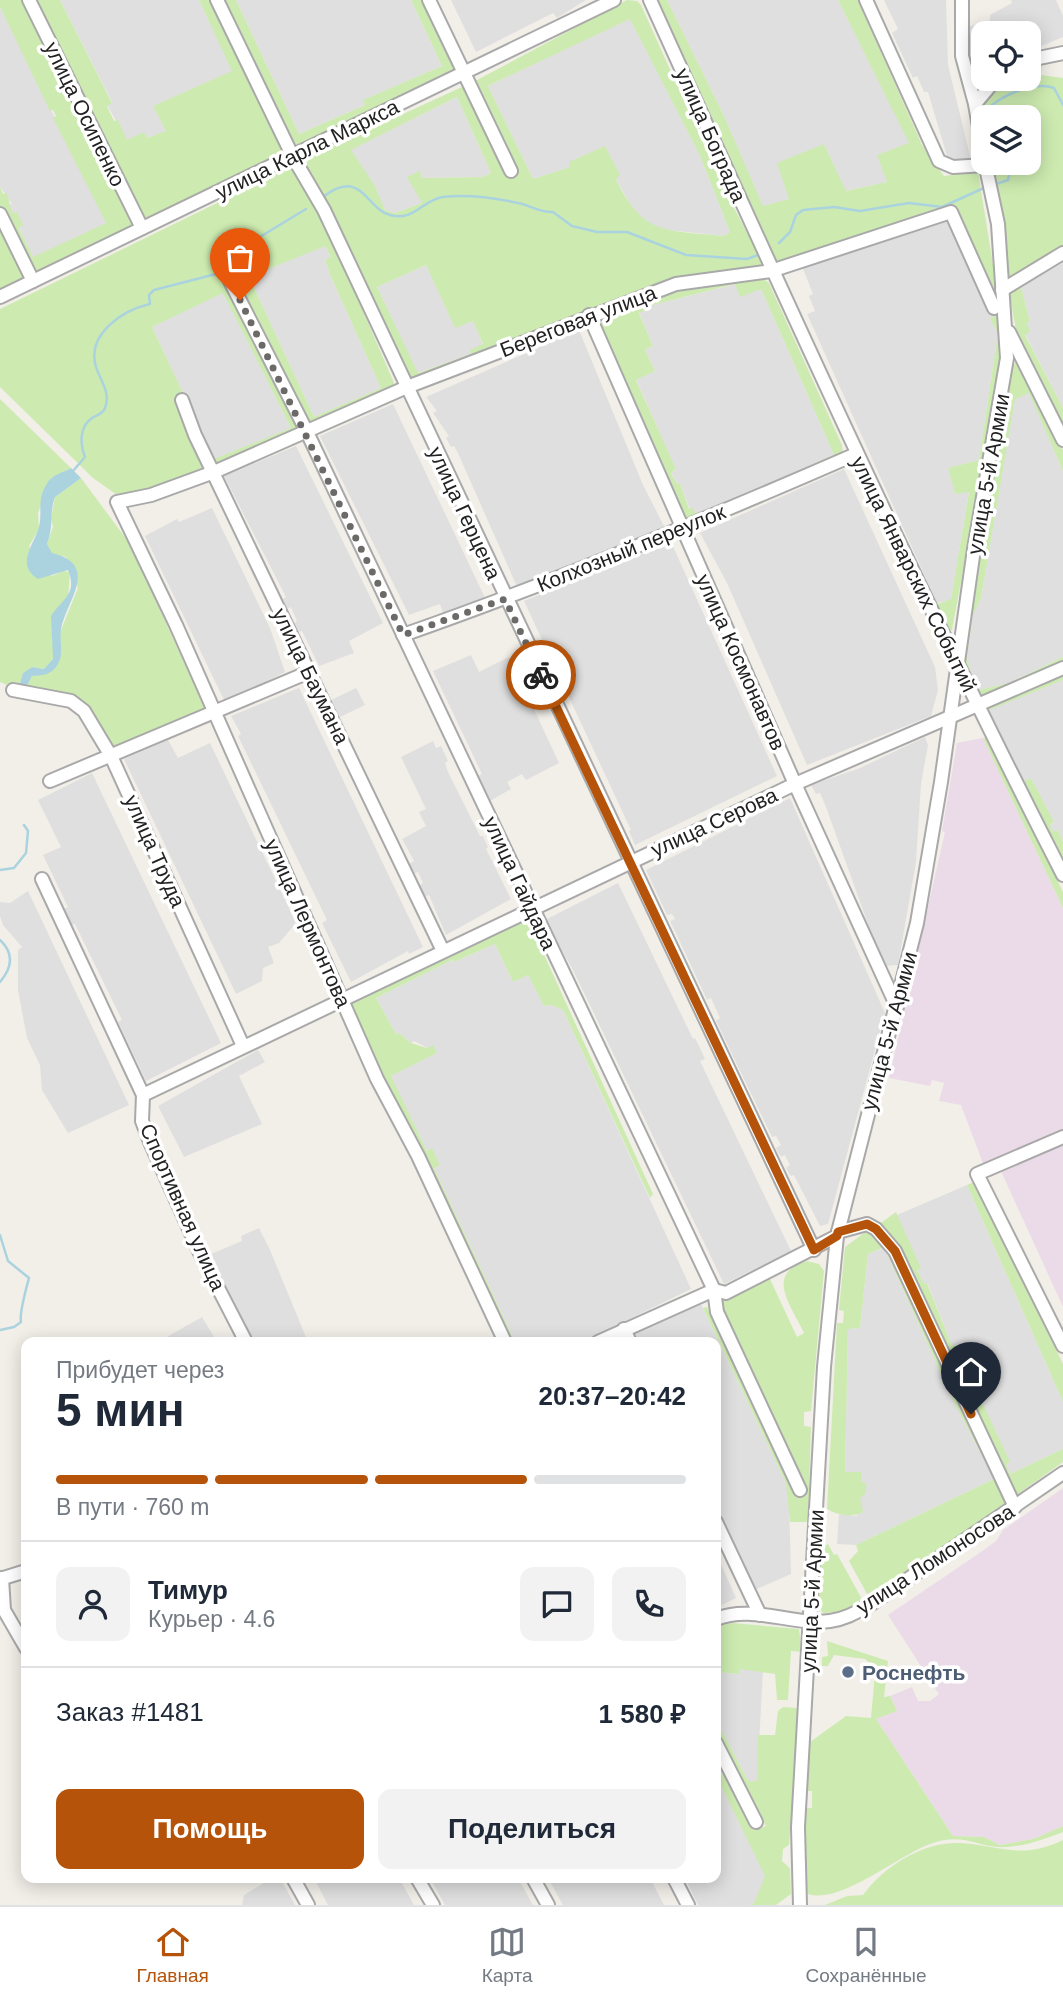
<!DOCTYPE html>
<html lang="ru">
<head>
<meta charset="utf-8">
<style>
  :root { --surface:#fff; --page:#f2f2f3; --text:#1f2937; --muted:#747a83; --line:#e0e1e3; --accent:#b45309 }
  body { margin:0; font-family:Arial,sans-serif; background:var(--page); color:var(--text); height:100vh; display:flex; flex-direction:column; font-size:26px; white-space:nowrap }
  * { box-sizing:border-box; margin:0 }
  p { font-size:23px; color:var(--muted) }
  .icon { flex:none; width:38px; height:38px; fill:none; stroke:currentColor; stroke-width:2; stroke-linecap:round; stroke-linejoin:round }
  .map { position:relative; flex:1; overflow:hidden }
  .drawer { position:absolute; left:21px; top:1337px; width:700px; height:546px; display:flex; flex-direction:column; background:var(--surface); border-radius:14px; box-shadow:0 4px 18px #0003 }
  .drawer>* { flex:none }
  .tools { position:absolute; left:971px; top:21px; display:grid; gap:14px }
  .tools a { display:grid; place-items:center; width:70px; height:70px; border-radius:14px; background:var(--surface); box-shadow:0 4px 18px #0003; font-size:35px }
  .pin { position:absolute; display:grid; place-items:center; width:60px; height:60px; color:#fff; margin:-72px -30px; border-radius:50% 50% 50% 0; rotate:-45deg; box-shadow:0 0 7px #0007 }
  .pin .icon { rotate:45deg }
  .courier { position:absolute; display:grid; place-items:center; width:70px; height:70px; margin:-35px; border:5px solid #b45309; border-radius:50%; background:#fff; color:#222; box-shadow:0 2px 9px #0007 }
  .summary em { font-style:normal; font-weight:700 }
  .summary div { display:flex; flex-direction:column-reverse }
  .summary { display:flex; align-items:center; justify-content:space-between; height:119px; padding:0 35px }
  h1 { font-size:46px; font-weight:700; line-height:52px }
  .bar { display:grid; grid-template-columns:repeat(4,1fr); gap:10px 7px; align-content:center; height:84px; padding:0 35px }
  .bar i { height:9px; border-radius:5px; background:var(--line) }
  .bar .active { background:var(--accent) }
  .bar p { grid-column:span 4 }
  .line { display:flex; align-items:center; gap:18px; padding:0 35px; border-top:2px solid var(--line) }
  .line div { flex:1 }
  .round { display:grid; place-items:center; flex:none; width:74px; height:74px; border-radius:14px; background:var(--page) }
  .primary-button { display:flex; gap:14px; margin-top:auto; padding:14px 35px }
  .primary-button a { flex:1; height:80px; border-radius:14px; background:var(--accent); color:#fff; font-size:28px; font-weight:700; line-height:80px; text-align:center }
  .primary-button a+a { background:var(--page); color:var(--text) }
  .dock { display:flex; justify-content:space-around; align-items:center; height:98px; border-top:2px solid var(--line); background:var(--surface); font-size:19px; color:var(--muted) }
  .dock a { display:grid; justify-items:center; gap:4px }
  .dock .active { color:var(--accent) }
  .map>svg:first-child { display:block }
  .residential { fill:#e0dfdf }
  .industrial { fill:#ebdbe8 }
  .grass { fill:#cdebb0; fill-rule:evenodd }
  .water { fill:#aad3df }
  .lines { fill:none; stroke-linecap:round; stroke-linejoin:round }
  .stream { stroke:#aad3df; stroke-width:2.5 }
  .minor-casing { stroke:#a9a9a9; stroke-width:16 }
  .minor { stroke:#fff; stroke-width:12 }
  .done { stroke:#6b6a68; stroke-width:7; stroke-dasharray:0 12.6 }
  .route { stroke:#b45309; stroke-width:9 }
  .service-dot { fill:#5c6f8a; stroke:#fff; stroke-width:2.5 }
  .labels { text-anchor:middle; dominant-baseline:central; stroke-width:7; stroke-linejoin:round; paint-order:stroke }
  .street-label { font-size:21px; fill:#222; stroke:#fff }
  .service-label { font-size:21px; font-weight:bold; fill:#4e5e75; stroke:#fff; text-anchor:start }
</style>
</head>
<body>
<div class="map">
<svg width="1063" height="1905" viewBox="0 0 1063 1905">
  <rect width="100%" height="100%" fill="#f2efe9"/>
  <!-- residential -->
  <g class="residential">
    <polygon points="60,0 199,0 233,71 154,106 167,131 147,138 144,133 127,140 107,105 112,102"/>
    <polygon points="236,0 411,0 442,66 364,100 365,105 299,134"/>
    <polygon points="451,0 586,0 557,18 553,13 476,52"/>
    <polygon points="667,0 838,0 910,143 888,182 845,191 824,144 789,199 763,207 725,118"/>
    <polygon points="884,0 946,0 948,65 971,160 950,166 928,92 924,92 917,76 913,78 892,33 898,29"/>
    <polygon points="1011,0 1056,0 1063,16 1063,37 1029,51 1029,33 984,33 983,70 975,73 968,47 967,27 990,21 990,15 1012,3"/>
    <polygon points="0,7 107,223 33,258 19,227 16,212 12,214 8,205 12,204 0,187"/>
    <polygon points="630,18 700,156 730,232 724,236 658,229 636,215 616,179 569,163 571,167 533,179 488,86"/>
    <polygon points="457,97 491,173 483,177 422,178 420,172 422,203 395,213 385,210 375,187 350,150"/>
    <polygon points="948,218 983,302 986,301 994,316 990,319 998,333 979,460 949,468 955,494 969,491 951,600 937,603 807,314 815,311 809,296 813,294 802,266"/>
    <polygon points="325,245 331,258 325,260 331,277 381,388 314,417 249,277"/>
    <polygon points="1063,263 1063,408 1025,334 1026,323 1030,321 1021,287"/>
    <polygon points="426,265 455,327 473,320 483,345 471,354 417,373 377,287"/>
    <polygon points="736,284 761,289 834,455 696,515 690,510 680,483 677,484 671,472 676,470 636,379 655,371 645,350 653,346 639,312 645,307"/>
    <polygon points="223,292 291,428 214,460 152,327"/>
    <polygon points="579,330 643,485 666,530 518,589 458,453 454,446 451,447 446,438 449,436 433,413 437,411 426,397"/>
    <polygon points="1029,392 1063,471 1063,657 1009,683 975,691 967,657 972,623 969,622 981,598 1014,399"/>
    <polygon points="393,404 487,602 444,616 440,604 409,615 320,436"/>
    <polygon points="296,446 383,623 349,641 354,653 319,666 302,631 298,632 294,623 297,621 291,607 287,609 283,599 286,597 224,476"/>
    <polygon points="844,469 935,667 938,690 931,716 807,765 727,583 700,533"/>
    <polygon points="212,508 270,628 285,672 225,702 145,536 177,519 179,522"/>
    <polygon points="671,542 777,776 635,845 629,831 631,830 524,601"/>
    <polygon points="471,655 479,672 509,657 518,676 523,674 529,688 525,690 559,763 526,780 522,774 507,782 511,789 490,801 478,776 482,774 433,671"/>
    <polygon points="1063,680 1063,841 1058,830 1053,833 1049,825 1054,823 1031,778 1022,783 987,710"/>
    <polygon points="299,688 423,947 409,954 408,951 351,982 322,923 327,920 238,736 241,734 231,716"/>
    <polygon points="356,688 365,705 340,717 331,700"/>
    <polygon points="925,737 928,745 921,784 916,862 898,965 883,966 826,807 820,793 816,794 811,785 860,768"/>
    <polygon points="168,740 178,758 210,743 296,923 279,943 268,947 274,963 263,968 262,981 236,994 124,759"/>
    <polygon points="433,741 436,748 441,746 448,761 445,763 448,772 480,836 483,836 488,847 486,849 511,899 446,935 429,895 424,897 419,886 423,883 418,872 413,874 409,864 414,861 402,839 426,826 419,812 426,809 401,757"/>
    <polygon points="92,773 221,1043 146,1081 118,1022 122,1020 75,924 71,925 64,909 68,907 43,855 61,847 38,800"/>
    <polygon points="790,798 885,1013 828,1224 820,1226 794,1175 791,1176 786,1168 790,1165 785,1155 781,1157 776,1148 781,1145 776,1136 772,1137 716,1021 720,1018 711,998 707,1000 674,929 670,921 675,919 672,914 667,915 646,870"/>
    <polygon points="618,883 693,1039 695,1038 700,1048 705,1059 700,1061 791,1251 724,1284 573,970 545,920"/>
    <polygon points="28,891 129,1105 68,1133 42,1090 40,1065 27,1038 18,990 18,950 22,947 3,925 0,916 0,902 10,903"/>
    <polygon points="495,944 513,982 528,975 544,1006 551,1005 563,1010 691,1289 582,1342 515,1342 434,1168 432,1149 427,1151 390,1076 437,1053 414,1041 411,1043 399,1033 396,1034 376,998 452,960 454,962"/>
    <polygon points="258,1050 265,1062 239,1076 262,1124 184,1157 158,1106"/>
    <polygon points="967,1185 1063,1402 1063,1449 1010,1474 1005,1464 1009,1462 955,1346 952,1346 928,1284 924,1285 917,1270 920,1268 897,1215"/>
    <polygon points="259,1228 270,1250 308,1342 252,1342 211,1254 242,1241 241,1236"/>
    <polygon points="884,1247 951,1396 994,1479 856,1545 837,1544 839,1514 857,1516 861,1482 845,1472 848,1329 860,1328 868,1254"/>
    <polygon points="701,1304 786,1483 789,1501 791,1574 752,1591 716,1510 716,1342 637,1342 633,1334"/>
    <polygon points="202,1317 217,1342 167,1342 165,1338"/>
    <polygon points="716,1553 736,1598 716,1608"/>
    <polygon points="739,1669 763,1670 757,1781 748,1781 716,1719 716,1672 738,1674"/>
    <polygon points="716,1775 766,1876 754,1903 750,1905 698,1905 685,1878 716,1878"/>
    <polygon points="272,1878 280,1878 295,1905 242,1905 244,1895"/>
    <polygon points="314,1878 399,1878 414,1905 328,1905"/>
    <polygon points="430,1878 518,1878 533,1905 445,1905"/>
    <polygon points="548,1878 650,1878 664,1905 563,1905"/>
  </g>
  <!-- industrial -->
  <g class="industrial">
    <polygon points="983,738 1063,908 1063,1129 984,1166 961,1105 939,1101 944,1083 932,1080 930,1086 889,1078 945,832 942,831 957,743"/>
    <polygon points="1058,1143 1063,1145 1063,1307 1000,1169"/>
    <polygon points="1063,1488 1063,1826 1033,1839 1000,1845 984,1837 953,1836 876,1719 897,1711 890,1696 912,1687 918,1701 930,1701 939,1694 932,1684 944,1675 938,1666 926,1674 888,1615 978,1554 996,1541 1003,1530"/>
  </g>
  <!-- grass -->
  <g class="grass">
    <polygon points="0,0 24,0 134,224 38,273 29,267 0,206 0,187 3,194 7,193 12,213 17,212 23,225 19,228 33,257 106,223 58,128 53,118 56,116 53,110 50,111 0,7"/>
    <polygon points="37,0 60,0 112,103 107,106 114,121 118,120 127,140 144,132 147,138 166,131 153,106 232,71 199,0 212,0 286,153 144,219"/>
    <polygon points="223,0 236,0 299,134 365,105 363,100 442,66 411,0 423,0 456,70 294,148"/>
    <path d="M 627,0 L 637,1 L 641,5 L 722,185 L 763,263 L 761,267 L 678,279 L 409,385 L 301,161 L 477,80 ZM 630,19 L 700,156 L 730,232 L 724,236 C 666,230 643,236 616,179 L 620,175 L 605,146 L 569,162 L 570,167 L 533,179 L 488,86 ZM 457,97 L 491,173 L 483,177 L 422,178 L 420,171 L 407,177 L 422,203 L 395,213 L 385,210 L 375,186 L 351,150 ZM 426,265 L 455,328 L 473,321 L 483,344 L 470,350 L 471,354 L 418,373 L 377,287 Z"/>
    <polygon points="652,0 667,0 725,118 763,206 789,199 777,163 824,144 846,191 887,182 877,155 909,143 838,0 858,0 922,145 944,176 978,172 995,277 1002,361 952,630 949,631 935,605 951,599 969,492 955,494 948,468 979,460 998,333 990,319 994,316 986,301 983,302 948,218 775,262"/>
    <polygon points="1063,59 1042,66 1041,75 1063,78 1063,250 1009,280 987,163 1029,163 1029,117 984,117 981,122 986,99 1007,79 1029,79 1029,68"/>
    <path d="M 291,167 L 329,233 L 395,385 C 315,424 205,484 117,495 L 93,478 L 0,387 L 0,309 ZM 325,246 L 331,257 L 325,260 L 331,277 L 381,388 L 314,417 L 249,277 ZM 223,293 L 291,428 L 214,459 L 152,327 Z"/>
    <polygon points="0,222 26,276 0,290"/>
    <path d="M 762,278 L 769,283 L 842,445 L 843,455 L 686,526 L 594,318 L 667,291 ZM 735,284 L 740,297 L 761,289 L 834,455 L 696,515 L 693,508 L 689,509 L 680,483 L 677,484 L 671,473 L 676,469 L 636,380 L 655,371 L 645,350 L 653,346 L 639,313 L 646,310 L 645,307 Z"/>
    <polygon points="1021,287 1030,321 1027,323 1030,332 1025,335 1063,408 1063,430 1017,336 1009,291"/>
    <polygon points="1019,361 1063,450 1063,471 1029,393 1015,399 981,598 970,622 972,622 967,657 975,691 1009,683 1063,657 1063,665 980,700 968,694 962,651 1011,366"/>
    <path d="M 0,399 L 71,468 L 51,478 L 38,513 L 39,529 L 29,546 L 52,576 L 63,571 L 70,572 L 68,599 C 35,624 70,651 44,669 L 32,667 L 23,673 L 18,690 L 0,682 Z"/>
    <polygon points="81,478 130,544 206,711 116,749 109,747 90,713 24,692 32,676 51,672 61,630 78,588 66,557 52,554 47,544 53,527 51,519 55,497"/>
    <polygon points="1063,673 1063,680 987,711 1022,782 1031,778 1054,822 1050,825 1053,832 1058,830 1063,841 1063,870 983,708"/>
    <polygon points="988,737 1063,892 1063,908 983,738"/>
    <polygon points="519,921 526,921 531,926 653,1194 650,1198 563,1010 551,1005 544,1006 528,975 513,982 495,944 454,962 452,960 376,998 396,1034 399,1033 411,1043 427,1048 433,1045 437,1053 391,1076 427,1151 432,1148 440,1165 434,1168 515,1342 509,1342 363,1040 351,1007 354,1000"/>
    <polygon points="976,1181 1063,1364 1063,1402 967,1185"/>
    <polygon points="896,1212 921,1268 917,1270 924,1284 927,1283 952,1346 955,1345 1010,1462 1006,1464 1010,1474 1063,1449 1063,1462 1015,1496 878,1225"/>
    <path d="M 873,1232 L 889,1246 L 1009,1500 L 873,1595 L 867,1594 L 849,1561 L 858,1551 L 856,1545 L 994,1479 L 951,1396 L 884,1247 L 868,1254 L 860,1328 L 848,1329 L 845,1472 L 861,1472 L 861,1482 L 866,1483 L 866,1493 L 860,1498 L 863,1512 C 853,1518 836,1515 827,1509 L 837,1323 L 843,1323 L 844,1311 L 839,1310 L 845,1247 L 864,1233 Z"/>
    <path d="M 807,1261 L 819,1264 L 824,1271 L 811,1411 L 804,1412 L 804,1426 L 811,1427 L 808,1522 L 790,1522 L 786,1483 L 703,1308 L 707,1307 L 763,1424 L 716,1302 L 769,1277 L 797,1337 L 804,1333 C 791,1305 764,1274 807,1261 Z"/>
    <polygon points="828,1544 834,1555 837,1554 863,1601 844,1612 823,1613 816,1602 819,1548"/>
    <polygon points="732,1623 799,1629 802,1652 791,1651 788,1700 777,1700 775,1674 740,1669 739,1674 716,1672 716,1627"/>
    <path d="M 827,1641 L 888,1661 L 884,1697 L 890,1696 L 897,1711 L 876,1719 L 953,1836 L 984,1837 L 1000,1845 L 1033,1839 L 1063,1826 L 1063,1832 C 1045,1839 1026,1846 1006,1847 C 980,1849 965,1832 933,1843 C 899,1854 841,1905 808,1894 L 805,1891 L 803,1808 L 812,1808 L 812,1791 L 806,1791 L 810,1742 L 846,1716 L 871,1718 L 875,1673 L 869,1672 L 869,1663 L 865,1659 L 834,1655 L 828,1666 L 822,1666 L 822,1657 L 828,1656 Z"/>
    <polygon points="783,1707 796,1708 800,1713 789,1845 783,1849 782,1861 790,1868 791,1894 776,1905 750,1905 754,1903 765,1876 716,1775 716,1755 754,1830 766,1826 716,1732 716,1719 748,1781 757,1781 758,1735 775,1735 778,1711"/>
    <path d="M 1063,1840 L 1063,1905 L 825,1905 L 847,1896 L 863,1895 C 885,1865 924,1841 961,1843 C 1002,1846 1022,1860 1063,1840 Z"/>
  </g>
  <!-- water -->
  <path class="water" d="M 71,468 L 81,478 L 55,497 C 49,513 54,526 47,544 L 52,553 C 101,565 66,601 61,629 C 59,643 65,655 56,667 C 49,676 42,675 32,676 L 24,692 L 18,690 L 23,673 L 32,667 L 44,669 L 53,659 L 51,616 C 62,599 78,594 68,570 L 38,579 C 16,565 32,548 38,530 C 44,514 35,500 48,482 C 52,475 64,472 71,468 Z"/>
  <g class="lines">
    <!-- stream -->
    <g class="stream">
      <path d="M 992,117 L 991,106 C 1005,94 1036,81 1054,88 L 1063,105"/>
      <polyline points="993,185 1008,180 1011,165 1007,163"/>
      <path d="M 323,197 C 362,167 366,209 390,215 C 414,222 422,200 443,197 C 466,194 495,198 518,203 C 530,205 540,213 553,212 L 572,226 L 597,232 L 627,232 L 686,255 L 747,259 L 758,255"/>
      <polyline points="779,243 790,232 796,215 803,210 834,207 860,211 909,203 942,207 986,187"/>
      <path d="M 73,471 L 85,457 C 80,444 79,427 92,418 C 97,415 103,414 105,408 C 111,392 100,380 96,367 C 86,334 123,310 150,304 L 149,295 L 154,290 L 216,274 L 220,261 L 306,209"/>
      <polyline points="0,870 14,868 26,853 28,831 24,825"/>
      <path d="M 0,940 C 15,954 12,968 0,982"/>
      <path d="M 0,1235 L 8,1261 L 29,1278 C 26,1289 19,1314 21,1322 L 14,1327 L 0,1330"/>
    </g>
    <defs>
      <g id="minor">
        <polyline points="29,0 142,228"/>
        <polyline points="217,0 293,157 324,210 814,1250"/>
        <polyline points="429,0 511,171"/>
        <path d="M 650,0 C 783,294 916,588 1063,875"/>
        <polyline points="866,0 939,161 953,167 985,165"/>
        <polyline points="962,0 962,56 975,104 984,156"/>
        <polyline points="1029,60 1063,53"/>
        <polyline points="975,104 996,79"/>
        <polyline points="0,214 33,281"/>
        <polyline points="229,279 306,430 714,1290 717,1312 800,1490"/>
        <polyline points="1002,290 1063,253"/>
        <polyline points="0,297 614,0"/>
        <polyline points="589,315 795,784 897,1007"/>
        <polyline points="1009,332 1063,440"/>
        <polyline points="182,400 195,435 443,951"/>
        <path d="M 403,635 C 557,581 707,519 856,454"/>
        <polyline points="13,690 71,701 84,711 111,756 243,1046"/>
        <polyline points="50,781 309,672"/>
        <polyline points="42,879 143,1095 142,1121 150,1142 199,1251 246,1342"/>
        <polyline points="143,1095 795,784 1063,668"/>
        <polyline points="1063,1137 977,1174 1063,1346"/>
        <polyline points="838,1232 867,1224 876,1229 895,1251 1015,1507"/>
        <polyline points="624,1329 630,1342"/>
        <polyline points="505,1342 418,1156 377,1079 176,625 117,502 151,495 214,472 407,387 676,284 771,271 951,212 994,308"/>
        <polyline points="598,1342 714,1290 726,1293 837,1236"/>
        <polyline points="716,1522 760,1615"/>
        <polyline points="2,1578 4,1610 26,1648"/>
        <polyline points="0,1579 26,1571"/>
        <path d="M 716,1619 C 752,1604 793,1626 830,1621 C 845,1619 857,1612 870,1605 L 1063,1473"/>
        <polyline points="716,1743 756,1822"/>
        <polyline points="293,1878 308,1905"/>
        <polyline points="417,1878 433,1905"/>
        <polyline points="533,1878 548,1905"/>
        <polyline points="674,1878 688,1905"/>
        <polyline points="800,1905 798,1827 824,1367 837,1236 917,923 941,782 974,549 1007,358 998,224 985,163"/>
      </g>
    </defs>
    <!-- minor casing -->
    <use href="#minor" class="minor-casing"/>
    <!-- minor -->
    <use href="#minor" class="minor"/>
  </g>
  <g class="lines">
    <!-- done -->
    <polyline class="done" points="240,300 403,635 505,599 541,675"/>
    <!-- route -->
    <polyline class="route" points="541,675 814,1250 837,1236 838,1232 867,1224 876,1229 895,1251 971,1414"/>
  </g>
  <!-- markers -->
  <circle class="service-dot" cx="848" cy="1672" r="7"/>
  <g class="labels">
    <!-- street labels -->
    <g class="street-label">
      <text transform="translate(85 114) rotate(64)">улица Осипенко</text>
      <text transform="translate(711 135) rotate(66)">улица Бограда</text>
      <text transform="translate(307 149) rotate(-26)">улица Карла Маркса</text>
      <text transform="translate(578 321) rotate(-21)">Береговая улица</text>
      <text transform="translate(988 474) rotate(-80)">улица 5-й Армии</text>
      <text transform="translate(465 513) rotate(65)">улица Герцена</text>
      <text transform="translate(631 548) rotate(-22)">Колхозный переулок</text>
      <text transform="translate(914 574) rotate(64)">улица Январских Событий</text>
      <text transform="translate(741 662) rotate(66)">улица Космонавтов</text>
      <text transform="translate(311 676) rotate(64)">улица Баумана</text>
      <text transform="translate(714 822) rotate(-25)">улица Серова</text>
      <text transform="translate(155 851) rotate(66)">улица Труда</text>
      <text transform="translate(520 883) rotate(65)">улица Гайдара</text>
      <text transform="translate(308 923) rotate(66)">улица Лермонтова</text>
      <text transform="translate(889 1031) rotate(-75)">улица 5-й Армии</text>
      <text transform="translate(183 1207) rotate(66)">Спортивная улица</text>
      <text transform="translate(935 1559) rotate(-33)">улица Ломоносова</text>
      <text transform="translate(812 1591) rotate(-87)">улица 5-й Армии</text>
    </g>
    <!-- service labels -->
    <g class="service-label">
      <text x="862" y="1672">Роснефть</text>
    </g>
  </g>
</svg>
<div class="tools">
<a><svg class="icon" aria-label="locate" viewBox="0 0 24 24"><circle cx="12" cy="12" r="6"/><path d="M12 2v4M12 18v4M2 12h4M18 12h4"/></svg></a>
<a><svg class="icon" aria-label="layers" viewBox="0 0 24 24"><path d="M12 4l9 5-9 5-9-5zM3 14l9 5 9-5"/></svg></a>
</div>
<div class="pin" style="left:240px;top:300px;background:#ea580c"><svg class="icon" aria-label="bag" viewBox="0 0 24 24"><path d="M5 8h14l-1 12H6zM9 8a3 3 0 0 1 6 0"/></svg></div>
<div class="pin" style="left:971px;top:1414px;background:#1f2937"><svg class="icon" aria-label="home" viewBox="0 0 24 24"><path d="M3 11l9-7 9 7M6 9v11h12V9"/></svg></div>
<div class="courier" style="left:541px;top:675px"><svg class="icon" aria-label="bike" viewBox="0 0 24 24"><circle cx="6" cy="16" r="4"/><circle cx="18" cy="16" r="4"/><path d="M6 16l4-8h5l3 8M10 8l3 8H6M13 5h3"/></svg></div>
<section class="drawer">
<div class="summary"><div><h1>5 мин</h1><p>Прибудет через</p></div><em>20:37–20:42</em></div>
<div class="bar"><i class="active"></i><i class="active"></i><i class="active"></i><i></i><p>В пути · 760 m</p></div>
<div class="line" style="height:126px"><a class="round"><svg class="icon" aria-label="person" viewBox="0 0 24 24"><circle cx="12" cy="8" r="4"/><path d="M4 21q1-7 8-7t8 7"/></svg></a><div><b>Тимур</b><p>Курьер · 4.6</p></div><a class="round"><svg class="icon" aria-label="chat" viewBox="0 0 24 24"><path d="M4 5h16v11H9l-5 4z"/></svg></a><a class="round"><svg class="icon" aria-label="phone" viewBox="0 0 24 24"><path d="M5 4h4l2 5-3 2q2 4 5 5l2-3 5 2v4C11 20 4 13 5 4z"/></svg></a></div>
<div class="line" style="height:91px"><div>Заказ #1481</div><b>1 580 ₽</b></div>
<div class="primary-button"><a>Помощь</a><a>Поделиться</a></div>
</section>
</div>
<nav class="dock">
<a class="active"><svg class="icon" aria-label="home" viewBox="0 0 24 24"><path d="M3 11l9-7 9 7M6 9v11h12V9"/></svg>Главная</a>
<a><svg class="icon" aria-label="map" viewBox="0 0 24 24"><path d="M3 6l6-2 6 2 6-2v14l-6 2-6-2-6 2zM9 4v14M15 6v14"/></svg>Карта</a>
<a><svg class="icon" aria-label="saved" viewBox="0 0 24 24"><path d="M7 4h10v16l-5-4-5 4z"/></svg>Сохранённые</a>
</nav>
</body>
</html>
